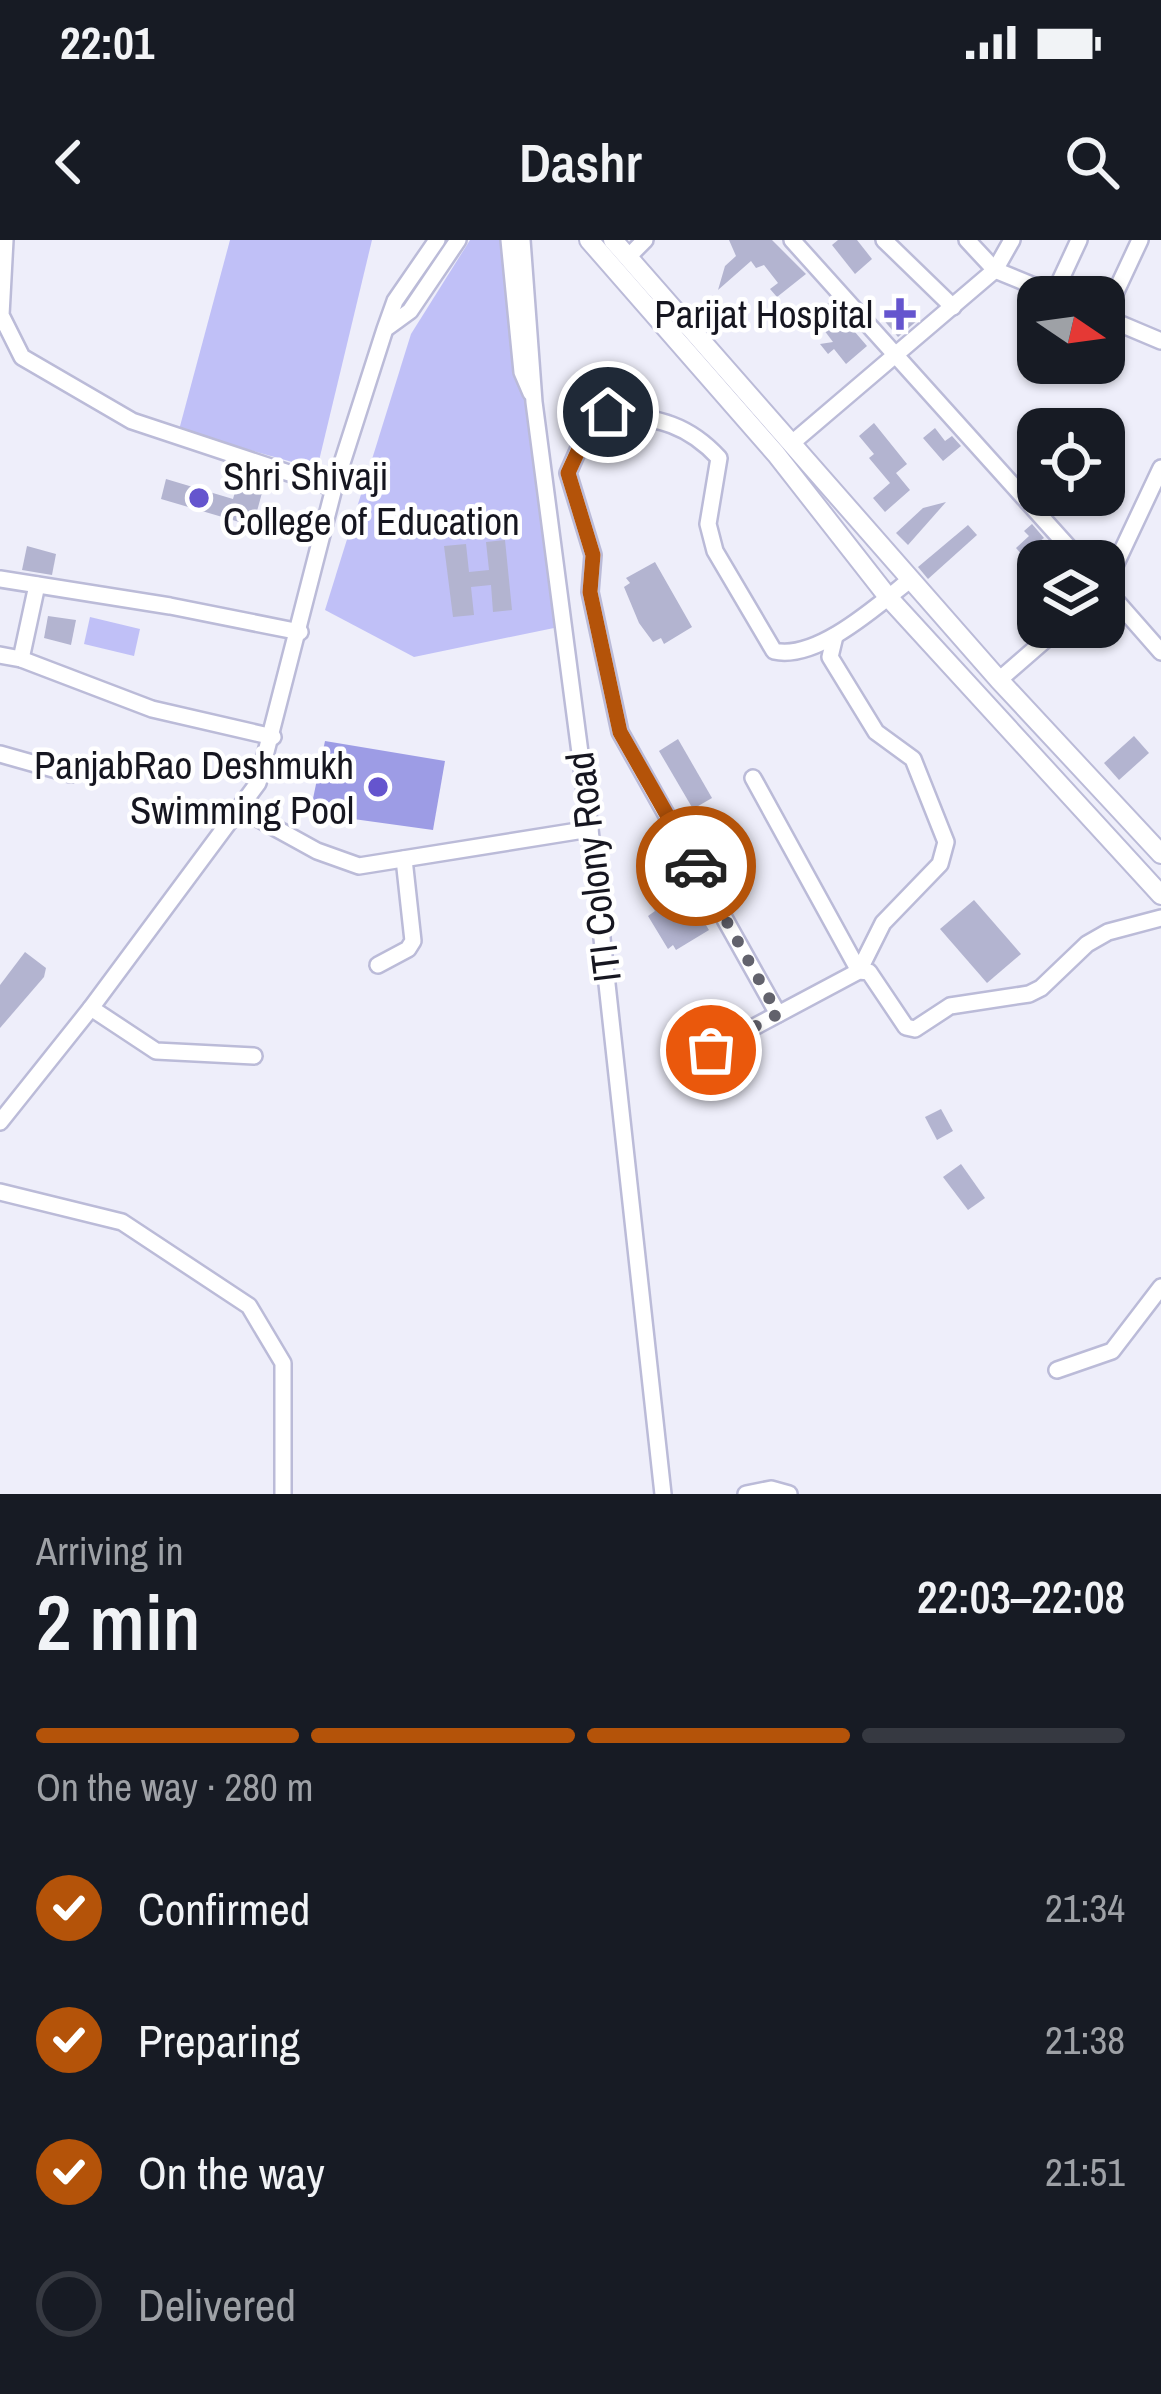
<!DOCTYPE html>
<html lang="en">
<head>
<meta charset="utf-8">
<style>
  :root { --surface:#171b24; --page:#242831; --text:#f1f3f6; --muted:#9ea1a6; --line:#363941; --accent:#b45309 }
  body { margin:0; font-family:"Archivo Narrow",sans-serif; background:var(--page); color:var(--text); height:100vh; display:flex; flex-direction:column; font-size:45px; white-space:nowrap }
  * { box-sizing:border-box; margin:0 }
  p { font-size:39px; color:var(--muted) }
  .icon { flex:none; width:66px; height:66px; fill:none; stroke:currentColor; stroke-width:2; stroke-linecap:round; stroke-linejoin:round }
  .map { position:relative; height:1254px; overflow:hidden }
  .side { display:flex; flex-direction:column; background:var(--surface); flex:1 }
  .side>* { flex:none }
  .needle { width:78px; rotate:103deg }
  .tools { position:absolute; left:1017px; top:36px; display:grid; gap:24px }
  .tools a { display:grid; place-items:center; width:108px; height:108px; border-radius:24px; background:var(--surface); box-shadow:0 3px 9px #0004; font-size:60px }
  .pin { position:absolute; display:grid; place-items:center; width:102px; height:102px; color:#fff; margin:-51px; border:6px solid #fff; border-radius:50%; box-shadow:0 3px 12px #0007 }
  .courier { position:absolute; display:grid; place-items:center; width:120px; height:120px; margin:-60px; border:9px solid #b45309; border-radius:50%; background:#fff; color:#222; box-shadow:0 3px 15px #0007 }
  .head em { font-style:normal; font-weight:600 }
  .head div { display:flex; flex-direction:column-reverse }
  .head { display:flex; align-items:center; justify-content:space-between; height:204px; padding:0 36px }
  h1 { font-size:78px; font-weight:600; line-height:90px }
  .bar { display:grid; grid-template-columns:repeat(4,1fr); gap:18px 12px; align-content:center; height:144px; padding:0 36px }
  .bar i { height:15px; border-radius:9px; background:var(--line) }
  .bar .current { background:var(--accent) }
  .bar p { grid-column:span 4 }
  ol { padding:0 36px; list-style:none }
  li { display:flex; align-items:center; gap:36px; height:132px }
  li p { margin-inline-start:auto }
  li .icon { padding:12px; border-radius:50%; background:var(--accent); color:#fff; stroke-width:4 }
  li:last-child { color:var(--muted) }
  li i { width:66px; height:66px; border:6px solid var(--line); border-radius:50% }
  .status { display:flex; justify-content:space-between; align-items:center; height:84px; padding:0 60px; background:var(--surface); direction:ltr }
  .status svg { height:33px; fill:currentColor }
  header { display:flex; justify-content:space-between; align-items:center; height:156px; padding:0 36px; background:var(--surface); font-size:54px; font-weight:600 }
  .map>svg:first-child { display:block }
  .green { fill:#c0c0f7 }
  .water { fill:#9d9ce5 }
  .building { fill:#b3b4d0 }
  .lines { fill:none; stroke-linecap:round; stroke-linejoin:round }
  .minor-casing { stroke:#bbbbd8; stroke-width:20 }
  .major-casing { stroke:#bbbbd8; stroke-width:22 }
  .minor { stroke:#fff; stroke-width:15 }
  .major { stroke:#fff; stroke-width:18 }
  .done { stroke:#62626c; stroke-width:12; stroke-dasharray:0 21.6 }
  .route { stroke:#b45309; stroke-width:15 }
  .poi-dot { fill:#6555ce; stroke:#fff; stroke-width:4.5 }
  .labels { text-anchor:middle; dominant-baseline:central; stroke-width:9; stroke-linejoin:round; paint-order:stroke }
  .poi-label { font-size:39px; fill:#161620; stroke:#fff; text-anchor:end }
  .street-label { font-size:39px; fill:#161620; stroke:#fff }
</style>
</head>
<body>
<div class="status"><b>22:01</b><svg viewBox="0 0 49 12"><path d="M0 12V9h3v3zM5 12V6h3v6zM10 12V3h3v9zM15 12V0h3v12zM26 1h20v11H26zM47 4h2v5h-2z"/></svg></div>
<header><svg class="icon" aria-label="back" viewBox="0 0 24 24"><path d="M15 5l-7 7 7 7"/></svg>Dashr<svg class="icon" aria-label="search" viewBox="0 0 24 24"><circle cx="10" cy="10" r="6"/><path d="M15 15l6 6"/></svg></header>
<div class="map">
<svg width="1161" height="1254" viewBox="0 0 1161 1254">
  <rect width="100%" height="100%" fill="#eeeefa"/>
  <!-- green -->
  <g class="green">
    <polygon points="230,0 372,0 317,229 179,190"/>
    <polygon points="470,0 511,0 554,388 414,417 325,370 411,94"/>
    <polygon points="90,377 140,389 134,416 84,404"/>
  </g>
  <!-- water -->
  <polygon class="water" points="325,501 445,521 433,590 310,573"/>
  <!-- building -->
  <g class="building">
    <polygon points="729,0 772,0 806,34 777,57 770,49 778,43 764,25 756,28 751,21 718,50 725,26 736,16"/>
    <polygon points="838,0 857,0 872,19 855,34 832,5"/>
    <polygon points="904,60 919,79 898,97 882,78"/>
    <polygon points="831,61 837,68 826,76 838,92 848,84 867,106 846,124 834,109 828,114 820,104 833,102 818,82 810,88 805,81"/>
    <polygon points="874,183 907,224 896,233 910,250 885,272 873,258 890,243 869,218 874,214 859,196"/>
    <polygon points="935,188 945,201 952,196 961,206 943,221 923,198"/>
    <polygon points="241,231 266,238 253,286 161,259 166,239 233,259"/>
    <polygon points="946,262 908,305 896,293 923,268"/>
    <polygon points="1032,284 1044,298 1040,301 1047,309 1037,318 1030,310 1023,316 1016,308 1029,296 1024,291"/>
    <polygon points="968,285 977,295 928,339 918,327"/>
    <polygon points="505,300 512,370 493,372 491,345 471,347 474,375 453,377 444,306 466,304 469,332 489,330 486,302"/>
    <polygon points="27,306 56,314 52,335 22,330"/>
    <polygon points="655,322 692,387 664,404 661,398 653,402 639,383 624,347 630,343 626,338"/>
    <polygon points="48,376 76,380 71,405 44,398"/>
    <polygon points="1134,496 1149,513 1119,540 1104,523"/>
    <polygon points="678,499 712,558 693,569 659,511"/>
    <polygon points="656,633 658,636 664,633 669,640 676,636 709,690 676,710 673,705 668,709 648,676 655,671 639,644"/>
    <polygon points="974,660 1021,714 987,743 940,689"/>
    <polygon points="25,712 46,728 44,737 0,788 0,745"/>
    <polygon points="941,869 953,891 937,900 925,877"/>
    <polygon points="961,924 985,958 968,970 943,937"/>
  </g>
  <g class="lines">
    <defs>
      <g id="minor">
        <polyline points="5,0 1,75 22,117 132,181 334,248"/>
        <polyline points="509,0 522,132 531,153"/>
        <polyline points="522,0 534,162 590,589 663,1254"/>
        <polyline points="792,0 1081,321"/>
        <polyline points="884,0 953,67"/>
        <polyline points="967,0 995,30 1061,57"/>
        <polyline points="628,17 645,0"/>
        <polyline points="1054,54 1079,0"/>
        <polyline points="1104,77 1140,0"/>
        <polyline points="1104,77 1161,101"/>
        <polyline points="388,87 410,71 458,0"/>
        <polyline points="792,203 995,30 1012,0"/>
        <polyline points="0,339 170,366 300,392"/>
        <polyline points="1104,347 1161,412"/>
        <polyline points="1104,349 1161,228"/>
        <polyline points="0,415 21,419 152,469 273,497"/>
        <polyline points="21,419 37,345"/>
        <polyline points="999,440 1060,387"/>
        <polyline points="0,514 71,534"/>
        <polyline points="753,538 859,731 883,683 940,624 946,602 913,519 876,492 830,417 835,396"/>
        <polyline points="239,568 317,611 359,626 590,589"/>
        <polyline points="378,725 408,709 413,701 404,619"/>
        <polyline points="91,768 156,811 254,816"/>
        <path d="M 778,774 L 620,492 L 590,352 L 593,315 L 568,233 L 583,199 L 608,172 C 655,179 685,181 719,218 L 708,284 L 715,311 L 774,411 C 817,421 878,365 911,339"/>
        <polyline points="677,828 859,731 869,732 906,787 915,789 950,766 1029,754 1041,748 1087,704 1108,692 1161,678"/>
        <polyline points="0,882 91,768 258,543 334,248 385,89 395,61 437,0"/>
        <polyline points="0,952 122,982 249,1066 283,1123 283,1254"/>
        <polyline points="1057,1130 1112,1111 1161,1047"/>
        <polyline points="746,1254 771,1249 789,1254"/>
      </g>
      <g id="major">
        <polyline points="589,0 776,214 888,357 1161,655"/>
        <polyline points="613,0 999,440 1161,614"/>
      </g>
    </defs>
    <!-- minor casing -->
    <use href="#minor" class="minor-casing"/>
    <!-- major casing -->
    <use href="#major" class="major-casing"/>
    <!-- minor -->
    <use href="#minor" class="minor"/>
    <!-- major -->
    <use href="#major" class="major"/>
  </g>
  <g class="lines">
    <!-- done -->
    <polyline class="done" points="696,626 778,774 711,810"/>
    <!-- route -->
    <polyline class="route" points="608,172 583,200 568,233 593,315 590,352 620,492 696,626"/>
  </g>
  <!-- markers -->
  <g class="poi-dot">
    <path d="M894 56h12v12h12v12h-12v12h-12v-12h-12v-12h12z"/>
    <circle cx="199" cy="258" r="12"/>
    <circle cx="378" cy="547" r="12"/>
  </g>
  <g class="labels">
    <!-- poi labels -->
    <g class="poi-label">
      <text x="873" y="74">Parijat Hospital</text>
      <text x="223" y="236" text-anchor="start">Shri Shivaji<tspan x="223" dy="45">College of Education</tspan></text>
      <text x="354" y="525">PanjabRao Deshmukh<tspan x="354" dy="45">Swimming Pool</tspan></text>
    </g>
    <!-- street labels -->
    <g class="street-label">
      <text transform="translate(593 627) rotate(-97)">ITI Colony Road</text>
    </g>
  </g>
</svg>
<div class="tools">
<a><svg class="needle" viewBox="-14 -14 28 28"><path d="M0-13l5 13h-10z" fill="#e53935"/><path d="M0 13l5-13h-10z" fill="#9ea1a6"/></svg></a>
<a><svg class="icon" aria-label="locate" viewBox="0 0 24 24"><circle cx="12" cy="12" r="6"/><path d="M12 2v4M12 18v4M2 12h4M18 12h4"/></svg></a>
<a><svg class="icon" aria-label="layers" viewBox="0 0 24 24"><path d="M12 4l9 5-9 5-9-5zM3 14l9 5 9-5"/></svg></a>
</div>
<div class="pin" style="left:711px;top:810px;background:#ea580c"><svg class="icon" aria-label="bag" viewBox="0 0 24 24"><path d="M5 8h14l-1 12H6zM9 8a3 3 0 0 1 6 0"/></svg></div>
<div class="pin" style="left:608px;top:172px;background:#1f2937"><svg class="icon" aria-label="home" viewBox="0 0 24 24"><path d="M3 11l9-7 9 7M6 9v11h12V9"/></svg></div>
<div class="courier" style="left:696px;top:626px"><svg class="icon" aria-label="car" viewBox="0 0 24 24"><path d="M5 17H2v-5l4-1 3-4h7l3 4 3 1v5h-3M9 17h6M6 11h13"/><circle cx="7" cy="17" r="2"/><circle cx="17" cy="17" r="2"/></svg></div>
</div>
<section class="side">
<div class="head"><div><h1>2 min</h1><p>Arriving in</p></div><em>22:03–22:08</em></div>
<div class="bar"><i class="current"></i><i class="current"></i><i class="current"></i><i></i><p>On the way · 280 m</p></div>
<ol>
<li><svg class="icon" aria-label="check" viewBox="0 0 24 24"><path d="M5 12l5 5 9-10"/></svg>Confirmed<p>21:34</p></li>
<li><svg class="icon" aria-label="check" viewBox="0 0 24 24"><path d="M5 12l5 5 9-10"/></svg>Preparing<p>21:38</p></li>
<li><svg class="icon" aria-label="check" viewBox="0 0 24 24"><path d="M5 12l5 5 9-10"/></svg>On the way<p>21:51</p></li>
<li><i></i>Delivered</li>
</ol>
</section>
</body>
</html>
